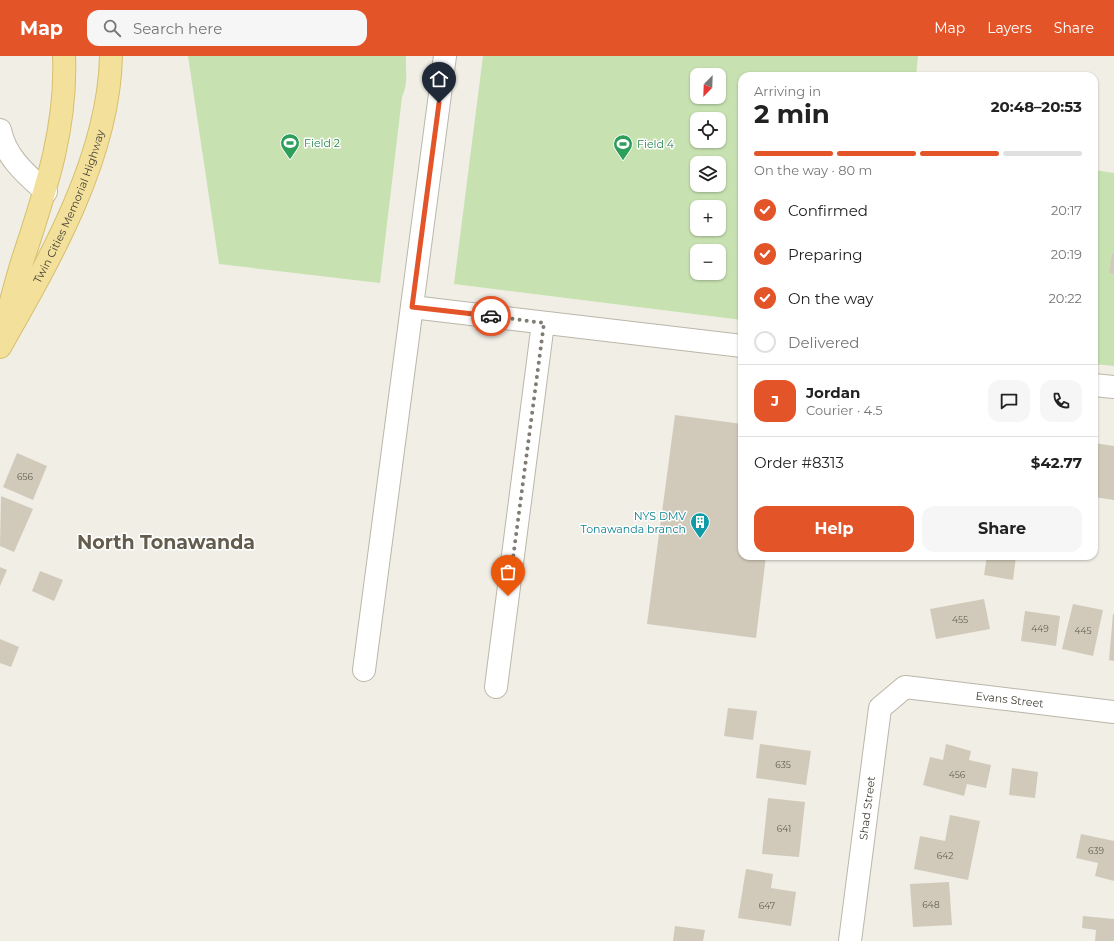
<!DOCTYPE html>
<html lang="en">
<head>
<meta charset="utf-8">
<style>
  :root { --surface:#fff; --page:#f6f6f6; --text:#222; --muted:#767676; --line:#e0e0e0; --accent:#e35429 }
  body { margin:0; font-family:Montserrat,sans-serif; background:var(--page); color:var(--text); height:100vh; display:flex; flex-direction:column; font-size:15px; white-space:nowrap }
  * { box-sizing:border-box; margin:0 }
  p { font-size:13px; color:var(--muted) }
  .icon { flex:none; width:22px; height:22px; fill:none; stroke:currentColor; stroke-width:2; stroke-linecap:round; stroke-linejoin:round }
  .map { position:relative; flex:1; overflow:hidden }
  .drawer { position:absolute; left:738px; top:16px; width:360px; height:488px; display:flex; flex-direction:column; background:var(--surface); border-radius:12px; box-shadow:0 1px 3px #0004 }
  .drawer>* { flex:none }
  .needle { width:26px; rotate:203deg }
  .controls { position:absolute; left:690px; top:12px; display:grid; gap:8px }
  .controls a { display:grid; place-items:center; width:36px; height:36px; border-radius:8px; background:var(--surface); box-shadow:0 1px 3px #0004; font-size:20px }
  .pin { position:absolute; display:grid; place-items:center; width:34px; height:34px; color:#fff; margin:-41px -17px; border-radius:50% 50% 50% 0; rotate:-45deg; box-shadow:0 0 4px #0007 }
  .pin .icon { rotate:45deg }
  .courier { position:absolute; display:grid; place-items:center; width:40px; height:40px; margin:-20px; border:3px solid #e35429; border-radius:50%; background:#fff; color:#222; box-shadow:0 1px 5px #0007 }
  .headline em { font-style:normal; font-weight:700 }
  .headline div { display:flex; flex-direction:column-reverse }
  .headline { display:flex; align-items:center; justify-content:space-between; height:68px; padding:0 16px }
  h1 { font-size:26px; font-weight:700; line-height:30px }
  .bar { display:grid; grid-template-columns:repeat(4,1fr); gap:6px 4px; align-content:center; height:48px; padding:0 16px }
  .bar i { height:5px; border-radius:3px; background:var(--line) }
  .bar .selected { background:var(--accent) }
  .bar p { grid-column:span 4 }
  .line { display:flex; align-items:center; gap:10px; padding:0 16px; border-top:1px solid var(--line) }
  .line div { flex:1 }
  .round { display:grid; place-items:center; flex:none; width:42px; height:42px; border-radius:12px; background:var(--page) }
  ol { padding:0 16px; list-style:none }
  li { display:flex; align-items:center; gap:12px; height:44px }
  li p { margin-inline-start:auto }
  li .icon { padding:4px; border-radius:50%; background:var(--accent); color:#fff; stroke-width:4 }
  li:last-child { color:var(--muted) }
  li i { width:22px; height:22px; border:2px solid var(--line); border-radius:50% }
  .action { display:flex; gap:8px; margin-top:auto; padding:8px 16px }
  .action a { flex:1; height:46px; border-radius:12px; background:var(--accent); color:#fff; font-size:16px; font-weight:700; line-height:46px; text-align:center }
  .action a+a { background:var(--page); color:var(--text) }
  header { display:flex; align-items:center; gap:24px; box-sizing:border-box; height:56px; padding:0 20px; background:var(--accent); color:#fff }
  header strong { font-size:19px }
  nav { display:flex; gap:22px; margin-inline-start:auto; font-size:14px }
  .search { width:280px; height:36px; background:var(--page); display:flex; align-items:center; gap:10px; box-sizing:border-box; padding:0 14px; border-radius:12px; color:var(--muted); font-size:15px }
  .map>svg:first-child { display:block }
  .green { fill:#c8e1b1; fill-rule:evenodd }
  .building { fill:#d1cabb }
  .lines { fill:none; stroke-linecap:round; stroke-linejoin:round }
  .minor-casing { stroke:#bbb6a8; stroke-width:24 }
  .major-casing { stroke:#d6bf6d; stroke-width:24 }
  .minor { stroke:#fff; stroke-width:22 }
  .major { stroke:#f3e19b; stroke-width:22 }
  .done { stroke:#7f7c73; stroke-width:4; stroke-dasharray:0 7.2 }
  .route { stroke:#e35429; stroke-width:5 }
  .labels { text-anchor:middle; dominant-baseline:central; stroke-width:3; stroke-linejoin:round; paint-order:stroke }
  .number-label { font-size:9px; fill:#666156 }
  .leisure-label { font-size:11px; fill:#27864d; stroke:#fff; text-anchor:start }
  .street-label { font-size:11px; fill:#423e35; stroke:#fff }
  .culture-label { font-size:11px; fill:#0d838f; stroke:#fff; text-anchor:end }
  .town-label { font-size:19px; font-weight:bold; fill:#645d4e; stroke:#fff }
</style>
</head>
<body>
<header>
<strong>Map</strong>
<div class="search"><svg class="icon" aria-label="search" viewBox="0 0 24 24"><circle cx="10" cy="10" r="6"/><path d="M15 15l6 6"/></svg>Search here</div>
<nav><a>Map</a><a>Layers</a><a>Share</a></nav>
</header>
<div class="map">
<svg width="1114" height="885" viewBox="0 0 1114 885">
  <rect width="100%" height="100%" fill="#f0eee5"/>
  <!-- green -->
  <g class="green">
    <path d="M 188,0 L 406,0 C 405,16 409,24 402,41 L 380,227 L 219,208 Z"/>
    <path d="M 483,0 L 918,0 L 916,20 L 742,20 L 742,264 L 454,228 ZM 697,19 L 719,19 L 719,41 L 697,41 ZM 697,63 L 719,63 L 719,85 L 697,85 ZM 697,107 L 719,107 L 719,129 L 697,129 ZM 697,151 L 719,151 L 719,173 L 697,173 ZM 697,195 L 719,195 L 719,217 L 697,217 Z"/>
    <polygon points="1094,114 1114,117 1114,310 1094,308"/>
  </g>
  <!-- building -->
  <g class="building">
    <polygon points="1112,197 1114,198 1114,218 1109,217"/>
    <polygon points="675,359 742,368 742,500 766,500 756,582 647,568"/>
    <polygon points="1094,387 1114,390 1114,444 1094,441"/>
    <polygon points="17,397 47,410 33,444 3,431"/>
    <polygon points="1,440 33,453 14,496 0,490"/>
    <polygon points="987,500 1016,500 1013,524 984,519"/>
    <polygon points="0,511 7,514 0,530"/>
    <polygon points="40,515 63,524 54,545 32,535"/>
    <polygon points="984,543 990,573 936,583 930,553"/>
    <polygon points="1073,548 1103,554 1093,600 1062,593"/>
    <polygon points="1025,555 1060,560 1056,590 1021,585"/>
    <polygon points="1113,558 1114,558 1114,605 1109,604"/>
    <polygon points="0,583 19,591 11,611 0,607"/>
    <polygon points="728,652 757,655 753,684 724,680"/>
    <polygon points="760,688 811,695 806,729 756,722"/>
    <polygon points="946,688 971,695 969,704 991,709 986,732 967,728 964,740 923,729 930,701 943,704"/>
    <polygon points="1012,712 1038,716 1035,742 1009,739"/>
    <polygon points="768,742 805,746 799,801 762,798"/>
    <polygon points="950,759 980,765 968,824 914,813 920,780 945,785"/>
    <polygon points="1081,778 1114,785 1114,825 1095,820 1098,807 1076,802"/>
    <polygon points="746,813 773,818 771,832 796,836 791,870 738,862"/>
    <polygon points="949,826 952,869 913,871 910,828"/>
    <polygon points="1083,860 1114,863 1114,885 1095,885 1096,874 1082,872"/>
    <polygon points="675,870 705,874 703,885 673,885"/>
  </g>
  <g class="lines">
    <defs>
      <g id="minor">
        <path d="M 0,74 C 6,102 26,118 46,136"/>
        <polyline points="412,251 742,290"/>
        <polyline points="1094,329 1114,331"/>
        <polyline points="364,614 445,0"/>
        <polyline points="496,631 543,267"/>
        <path id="s1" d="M 850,885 L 880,652 L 905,631 L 1114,656"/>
      </g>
      <g id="major">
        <path d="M 6,265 C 12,241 18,217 26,194 C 47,130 67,69 64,0"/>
        <path id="s2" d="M 0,291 C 49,205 109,102 111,0"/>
      </g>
    </defs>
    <!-- minor casing -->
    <use href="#minor" class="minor-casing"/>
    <!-- major casing -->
    <use href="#major" class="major-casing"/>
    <!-- minor -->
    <use href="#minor" class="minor"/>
    <!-- major -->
    <use href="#major" class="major"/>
  </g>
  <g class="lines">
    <!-- done -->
    <polyline class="done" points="491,260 544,267 508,540"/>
    <!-- route -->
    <polyline class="route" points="439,47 412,251 491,260"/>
  </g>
  <!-- icons -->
  <defs>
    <symbol id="stadium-pin" viewBox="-11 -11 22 30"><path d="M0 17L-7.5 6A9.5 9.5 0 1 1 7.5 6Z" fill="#2e9e5b" stroke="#fff"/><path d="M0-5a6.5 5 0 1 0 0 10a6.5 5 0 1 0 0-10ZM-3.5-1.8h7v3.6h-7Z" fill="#fff"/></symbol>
    <symbol id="building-pin" viewBox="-11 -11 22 30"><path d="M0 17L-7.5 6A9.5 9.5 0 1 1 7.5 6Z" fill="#0f9aa8" stroke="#fff"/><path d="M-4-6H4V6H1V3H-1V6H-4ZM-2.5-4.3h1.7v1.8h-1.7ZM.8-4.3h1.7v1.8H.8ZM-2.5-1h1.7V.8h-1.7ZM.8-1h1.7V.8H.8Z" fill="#fff"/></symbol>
  </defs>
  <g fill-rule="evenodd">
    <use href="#stadium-pin" x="279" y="76" width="22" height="30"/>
    <use href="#stadium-pin" x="612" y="77" width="22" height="30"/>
    <use href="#building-pin" x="689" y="455" width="22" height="30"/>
  </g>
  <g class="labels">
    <!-- number labels -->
    <g class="number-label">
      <text x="25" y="420">656</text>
      <text x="960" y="563">455</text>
      <text x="1040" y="572">449</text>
      <text x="1083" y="574">445</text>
      <text x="783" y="708">635</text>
      <text x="957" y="718">456</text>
      <text x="784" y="772">641</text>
      <text x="1096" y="794">639</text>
      <text x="945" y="799">642</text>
      <text x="931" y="848">648</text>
      <text x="767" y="849">647</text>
    </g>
    <!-- leisure labels -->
    <g class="leisure-label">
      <text x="304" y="87">Field 2</text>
      <text x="637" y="88">Field 4</text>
    </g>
    <!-- street labels -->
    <g class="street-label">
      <text stroke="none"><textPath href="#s2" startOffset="157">Twin Cities Memorial Highway</textPath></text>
      <text stroke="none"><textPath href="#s1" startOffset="373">Evans Street</textPath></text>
      <text stroke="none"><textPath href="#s1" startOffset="134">Shad Street</textPath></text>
    </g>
    <!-- culture labels -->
    <g class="culture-label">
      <text x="686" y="460">NYS DMV<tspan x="686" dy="13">Tonawanda branch</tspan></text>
    </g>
    <!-- town labels -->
    <g class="town-label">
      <text x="166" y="486">North Tonawanda</text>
    </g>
  </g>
</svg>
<div class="controls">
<a><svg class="needle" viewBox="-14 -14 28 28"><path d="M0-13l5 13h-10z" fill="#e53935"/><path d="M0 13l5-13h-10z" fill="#767676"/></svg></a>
<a><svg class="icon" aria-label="locate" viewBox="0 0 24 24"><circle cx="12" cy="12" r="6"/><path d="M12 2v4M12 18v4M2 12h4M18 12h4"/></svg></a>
<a><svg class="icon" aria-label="layers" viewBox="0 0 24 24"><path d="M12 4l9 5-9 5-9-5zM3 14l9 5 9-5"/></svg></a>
<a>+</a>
<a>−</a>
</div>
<div class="pin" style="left:508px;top:540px;background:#ea580c"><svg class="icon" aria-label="bag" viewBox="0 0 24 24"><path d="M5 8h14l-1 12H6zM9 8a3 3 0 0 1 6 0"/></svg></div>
<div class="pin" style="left:439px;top:47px;background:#1f2937"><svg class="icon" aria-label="home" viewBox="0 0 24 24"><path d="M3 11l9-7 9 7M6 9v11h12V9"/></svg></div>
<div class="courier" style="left:491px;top:260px"><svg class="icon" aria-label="car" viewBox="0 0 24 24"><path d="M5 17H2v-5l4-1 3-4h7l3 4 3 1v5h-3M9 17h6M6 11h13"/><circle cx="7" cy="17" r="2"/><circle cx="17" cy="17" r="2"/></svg></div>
<section class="drawer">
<div class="headline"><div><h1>2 min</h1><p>Arriving in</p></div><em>20:48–20:53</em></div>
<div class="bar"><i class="selected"></i><i class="selected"></i><i class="selected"></i><i></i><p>On the way · 80 m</p></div>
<ol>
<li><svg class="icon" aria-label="check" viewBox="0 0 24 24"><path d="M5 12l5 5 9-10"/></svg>Confirmed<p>20:17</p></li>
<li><svg class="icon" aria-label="check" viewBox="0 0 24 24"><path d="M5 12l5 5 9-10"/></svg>Preparing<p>20:19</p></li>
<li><svg class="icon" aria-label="check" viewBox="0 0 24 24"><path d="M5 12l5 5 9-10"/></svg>On the way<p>20:22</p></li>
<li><i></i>Delivered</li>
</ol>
<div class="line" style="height:72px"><b class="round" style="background:var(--accent);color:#fff">J</b><div><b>Jordan</b><p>Courier · 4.5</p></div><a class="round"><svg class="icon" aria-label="chat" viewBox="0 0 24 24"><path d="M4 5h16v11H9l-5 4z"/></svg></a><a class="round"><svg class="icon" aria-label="phone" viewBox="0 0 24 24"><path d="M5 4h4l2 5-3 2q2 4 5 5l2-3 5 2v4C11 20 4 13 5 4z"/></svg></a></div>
<div class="line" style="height:52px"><div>Order #8313</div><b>$42.77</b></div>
<div class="action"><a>Help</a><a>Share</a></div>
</section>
</div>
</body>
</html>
